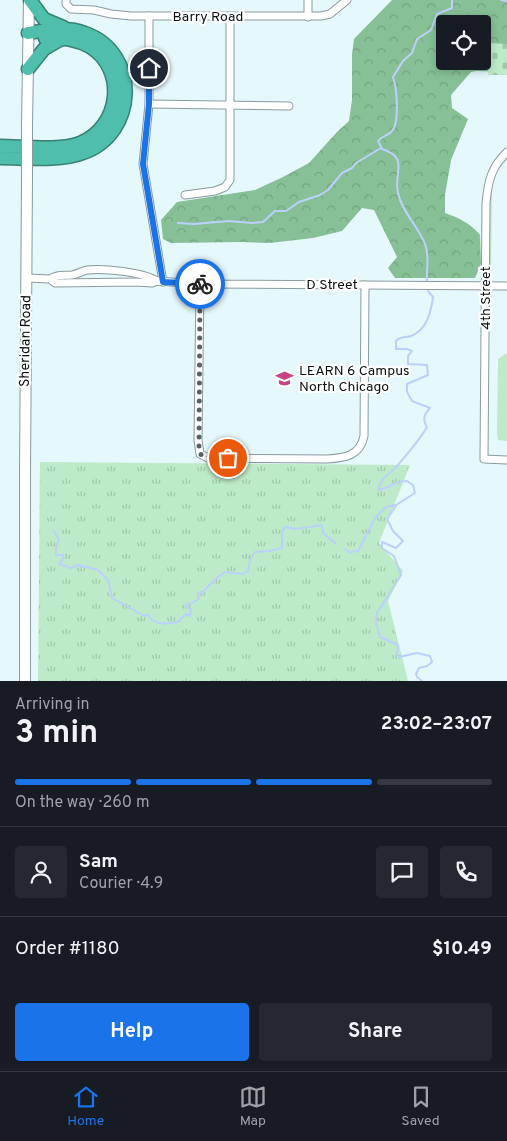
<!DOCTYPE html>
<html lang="en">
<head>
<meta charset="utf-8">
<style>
  :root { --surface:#171b24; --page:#242831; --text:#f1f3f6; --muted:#9ea1a6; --line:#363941; --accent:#1a73e8 }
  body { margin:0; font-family:Overpass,sans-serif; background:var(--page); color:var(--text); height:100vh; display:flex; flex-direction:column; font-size:19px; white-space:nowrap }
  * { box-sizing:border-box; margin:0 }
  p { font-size:16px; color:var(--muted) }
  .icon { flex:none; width:28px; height:28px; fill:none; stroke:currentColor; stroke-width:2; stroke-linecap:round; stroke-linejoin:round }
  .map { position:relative; height:681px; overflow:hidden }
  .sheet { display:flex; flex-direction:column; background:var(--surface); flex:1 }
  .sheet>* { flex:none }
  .controls { position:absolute; left:436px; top:15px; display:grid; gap:10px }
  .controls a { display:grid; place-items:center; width:55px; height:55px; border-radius:5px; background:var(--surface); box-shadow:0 2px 8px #0003; font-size:25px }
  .pin { position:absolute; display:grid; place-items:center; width:42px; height:42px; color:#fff; margin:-21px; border:2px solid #fff; border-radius:50%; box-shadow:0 1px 5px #0007 }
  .courier { position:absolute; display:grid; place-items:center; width:50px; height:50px; margin:-25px; border:4px solid #1a73e8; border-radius:50%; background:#fff; color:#222; box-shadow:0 1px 6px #0007 }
  .headline em { font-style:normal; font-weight:700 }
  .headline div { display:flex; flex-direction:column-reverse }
  .headline { display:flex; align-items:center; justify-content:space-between; height:85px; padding:0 15px }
  h1 { font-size:32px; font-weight:700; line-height:38px }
  .bar { display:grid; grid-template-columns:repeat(4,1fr); gap:8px 5px; align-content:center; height:60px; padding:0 15px }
  .bar i { height:6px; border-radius:4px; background:var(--line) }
  .bar .active { background:var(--accent) }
  .bar p { grid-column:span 4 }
  .line { display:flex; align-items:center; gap:12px; padding:0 15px; border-top:1px solid var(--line) }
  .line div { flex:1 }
  .round { display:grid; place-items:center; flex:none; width:52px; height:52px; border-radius:5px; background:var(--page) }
  .cta { display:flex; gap:10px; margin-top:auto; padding:10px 15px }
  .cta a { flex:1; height:58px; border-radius:5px; background:var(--accent); color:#fff; font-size:20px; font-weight:700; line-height:58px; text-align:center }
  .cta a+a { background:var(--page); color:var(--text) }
  .tabs { display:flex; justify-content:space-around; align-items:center; height:70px; border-top:1px solid var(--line); background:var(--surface); font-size:14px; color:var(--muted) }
  .tabs a { display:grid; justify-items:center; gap:2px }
  .tabs .active { color:var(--accent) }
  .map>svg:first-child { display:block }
  .grass { fill:url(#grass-tufts) }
  .forest { fill:url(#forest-crowns); fill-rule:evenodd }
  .cemetery { fill:url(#cemetery-stones) }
  .garden { fill:#bdeac8 }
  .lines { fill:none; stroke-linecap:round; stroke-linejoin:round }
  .stream { stroke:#bcd0fe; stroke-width:2 }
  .street-casing { stroke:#8a9b9e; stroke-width:9 }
  .secondary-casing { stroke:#8a9b9e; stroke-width:12 }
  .highway-casing { stroke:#388176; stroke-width:15 }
  .street { stroke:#fff; stroke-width:7 }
  .secondary { stroke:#fff; stroke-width:10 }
  .highway { stroke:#50beac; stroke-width:12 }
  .secondary-bridge-casing { stroke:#8a9b9e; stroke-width:12; stroke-linecap:butt }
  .secondary-bridge { stroke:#fff; stroke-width:10 }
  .done { stroke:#576264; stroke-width:5; stroke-dasharray:0 9 }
  .route { stroke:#1a73e8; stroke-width:6 }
  .labels { text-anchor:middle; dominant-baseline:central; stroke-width:4.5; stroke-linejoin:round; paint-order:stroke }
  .street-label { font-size:14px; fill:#0b1112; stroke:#fff }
  .poi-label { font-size:14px; fill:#0b1112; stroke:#fff; text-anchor:start }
</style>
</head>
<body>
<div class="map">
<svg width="507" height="681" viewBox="0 0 507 681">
  <defs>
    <pattern id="grass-tufts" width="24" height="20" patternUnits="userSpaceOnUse" patternTransform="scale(1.25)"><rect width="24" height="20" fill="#bdeac8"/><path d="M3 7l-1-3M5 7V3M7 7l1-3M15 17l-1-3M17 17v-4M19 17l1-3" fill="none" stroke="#a1c8ab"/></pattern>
    <pattern id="forest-crowns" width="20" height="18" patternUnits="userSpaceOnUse" patternTransform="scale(1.25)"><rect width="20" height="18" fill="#87c096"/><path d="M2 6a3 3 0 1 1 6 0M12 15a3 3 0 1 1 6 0" fill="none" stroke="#73a480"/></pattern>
    <pattern id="cemetery-stones" width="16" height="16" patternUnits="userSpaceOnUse" patternTransform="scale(1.25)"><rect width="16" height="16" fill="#bdeac8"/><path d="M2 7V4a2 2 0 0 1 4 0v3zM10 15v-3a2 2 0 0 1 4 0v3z" fill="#a1c8ab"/></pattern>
  </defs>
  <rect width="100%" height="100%" fill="#e5f8fb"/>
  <!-- grass -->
  <g class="grass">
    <polygon points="507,156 507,160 498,170 492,183 491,276 489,276 489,192 494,172"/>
    <polygon points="40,462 410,465 379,543 403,571 388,601 408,681 38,681"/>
  </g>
  <!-- forest -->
  <path class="forest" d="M 392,0 L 507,0 L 507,72 L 477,71 L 471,72 L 451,95 L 452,108 L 468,119 L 451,160 L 445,195 L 445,213 C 459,218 470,223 480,235 L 481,264 L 475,278 L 395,278 L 388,268 L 397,257 L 374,210 L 362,208 L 342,231 L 313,238 L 270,243 L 241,242 L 171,243 L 163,239 L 161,220 L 177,202 L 255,190 L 283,177 L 309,163 L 337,132 L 349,121 L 352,100 L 352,55 L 354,39 ZM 445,24 L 482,24 L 482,61 L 445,61 Z"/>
  <!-- cemetery -->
  <polygon class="cemetery" points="489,43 507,44 507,75 488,75"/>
  <!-- garden -->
  <polygon class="garden" points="507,353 507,441 498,440 497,433 498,359"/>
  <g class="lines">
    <!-- stream -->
    <g class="stream">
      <polyline points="501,0 507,1"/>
      <polyline points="178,223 194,224 229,221 252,223 263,222 275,211 286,211 299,202 320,195 328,190 342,173 352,168 356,163 381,148"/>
      <path d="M 427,283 C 426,270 430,256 425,244 C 418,226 402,212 398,193 C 393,173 410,158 382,149 L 378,141 C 382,136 387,136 391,132 C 400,125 397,88 393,77 L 403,61 L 412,53 L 417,39 L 431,30 L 437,14 L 452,8 L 452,0"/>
      <polyline points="396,506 387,519 393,531 403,541 396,548 382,542 382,548 394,556 401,575 377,613 376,623 380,637 398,645 397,654 399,657 417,653 430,656 432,662 427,666 419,668 416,674 417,677 422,681"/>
      <path d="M 54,531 L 59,540 L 56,547 L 56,555 L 63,555 L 63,558 L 59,564 L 71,568 L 78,565 L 98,570 L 108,580 L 112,598 L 144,616 L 148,615 C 155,626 166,624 178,622 L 186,614 L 190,616 L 191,609 L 186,607 L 187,604 C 191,604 197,601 199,598 L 198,593 L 202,593 L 215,579 L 225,572 L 243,574 L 248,571 L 250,560 L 255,552 L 269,551 L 282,548 L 282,532 L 285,527 L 296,529 L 322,525 L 323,533 L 335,543"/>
      <path d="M 344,549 L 349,552 L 358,551 L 375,518 L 386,507 L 396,505 L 415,493 L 413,485 L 407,481 C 394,481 390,488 378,490 C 381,477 389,475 397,466 C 408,453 419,441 427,427 C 422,419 424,415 430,408 L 412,401 L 407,392 L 407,384 L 428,375 L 427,365 L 408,364 L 408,356 L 412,351 L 407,349 L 396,349 L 396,341 C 401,336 405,338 411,336 C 427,330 431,312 433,297 L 428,291 L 428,287"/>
    </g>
    <defs>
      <g id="street">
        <polyline points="66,0 66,4 71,9 94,10 111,14 131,16 321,16 330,14 347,0"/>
        <polyline points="308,0 308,17"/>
        <polyline points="149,16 149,104 143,164 163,282"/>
        <polyline points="149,104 289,106"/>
        <path d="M 507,152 C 491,167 488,182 486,203 L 484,459 L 507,460"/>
        <polyline points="185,195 215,191 225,187 230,180 230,17"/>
        <polyline points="27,278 50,279 55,283 136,282 152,283 157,281 200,284 507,286"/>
        <path d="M 50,279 C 57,274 63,276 72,275 C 78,274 82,271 87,270 C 103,268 143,272 157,281"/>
        <path d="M 200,284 L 198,440 L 200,454 L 208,458 L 327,459 C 345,458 360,456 364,436 L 365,285"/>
      </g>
      <g id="secondary">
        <polyline points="27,126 29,0"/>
        <polyline points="25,681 25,475 27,178"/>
      </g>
      <g id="highway">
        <polyline points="30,0 44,19 63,27"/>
        <polyline points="28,69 44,49 63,38"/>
        <path d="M 0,146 C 22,146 60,151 80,143 C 120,127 127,70 90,47 C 75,38 61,39 45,38"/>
        <path d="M 0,158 C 25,158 60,162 83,153 C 138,134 141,53 85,33 C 67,26 46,30 28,33"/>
      </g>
    </defs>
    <!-- street casing -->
    <use href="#street" class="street-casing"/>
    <!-- secondary casing -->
    <use href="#secondary" class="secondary-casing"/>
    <!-- highway casing -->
    <use href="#highway" class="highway-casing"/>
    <!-- street -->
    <use href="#street" class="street"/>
    <!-- secondary -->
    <use href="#secondary" class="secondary"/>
    <!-- highway -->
    <use href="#highway" class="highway"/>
    <defs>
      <polyline id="secondary-bridge" points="27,178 27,126"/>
    </defs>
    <!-- secondary-bridge casing -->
    <use href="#secondary-bridge" class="secondary-bridge-casing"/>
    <!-- secondary-bridge -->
    <use href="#secondary-bridge" class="secondary-bridge"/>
  </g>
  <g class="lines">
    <!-- done -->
    <polyline class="done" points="200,284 199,451 202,456 228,458"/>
    <!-- route -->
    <polyline class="route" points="149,68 149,104 143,164 163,282 200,284"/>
  </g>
  <!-- icons -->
  <defs>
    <symbol id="school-bare" viewBox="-9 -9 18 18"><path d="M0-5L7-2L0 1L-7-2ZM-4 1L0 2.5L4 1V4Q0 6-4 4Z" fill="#c94486" stroke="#fff" stroke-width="2.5" paint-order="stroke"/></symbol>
  </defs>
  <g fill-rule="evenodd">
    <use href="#school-bare" x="272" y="366" width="25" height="25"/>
  </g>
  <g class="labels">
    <!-- street labels -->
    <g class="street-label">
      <text x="208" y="17">Barry Road</text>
      <text x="332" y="285">D Street</text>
      <text transform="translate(486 298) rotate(-90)">4th Street</text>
      <text transform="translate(26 341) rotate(-89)">Sheridan Road</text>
    </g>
    <!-- poi labels -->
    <g class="poi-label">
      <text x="299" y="371">LEARN 6 Campus<tspan x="299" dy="16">North Chicago</tspan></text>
    </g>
  </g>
</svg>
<div class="controls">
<a><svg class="icon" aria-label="locate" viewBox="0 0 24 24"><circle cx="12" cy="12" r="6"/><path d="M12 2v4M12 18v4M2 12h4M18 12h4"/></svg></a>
</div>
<div class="pin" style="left:228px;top:458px;background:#ea580c"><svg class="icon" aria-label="bag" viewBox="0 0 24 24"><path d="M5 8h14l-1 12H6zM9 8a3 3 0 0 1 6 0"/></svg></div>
<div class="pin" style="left:149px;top:68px;background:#1f2937"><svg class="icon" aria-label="home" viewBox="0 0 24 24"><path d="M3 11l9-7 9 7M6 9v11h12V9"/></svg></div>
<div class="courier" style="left:200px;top:284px"><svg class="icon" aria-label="bike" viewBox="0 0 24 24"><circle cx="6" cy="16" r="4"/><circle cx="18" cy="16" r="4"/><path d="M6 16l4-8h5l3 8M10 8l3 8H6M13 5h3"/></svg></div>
</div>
<section class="sheet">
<div class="headline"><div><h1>3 min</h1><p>Arriving in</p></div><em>23:02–23:07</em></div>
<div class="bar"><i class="active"></i><i class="active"></i><i class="active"></i><i></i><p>On the way · 260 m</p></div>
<div class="line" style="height:90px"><a class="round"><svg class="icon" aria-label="person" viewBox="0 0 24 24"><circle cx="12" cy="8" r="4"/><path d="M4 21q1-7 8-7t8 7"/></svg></a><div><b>Sam</b><p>Courier · 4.9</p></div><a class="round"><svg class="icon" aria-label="chat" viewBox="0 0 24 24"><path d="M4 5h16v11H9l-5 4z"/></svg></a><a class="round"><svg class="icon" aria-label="phone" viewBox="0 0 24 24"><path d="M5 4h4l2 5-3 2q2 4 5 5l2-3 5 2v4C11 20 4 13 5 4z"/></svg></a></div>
<div class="line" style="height:65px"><div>Order #1180</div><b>$10.49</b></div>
<div class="cta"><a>Help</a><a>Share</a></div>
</section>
<nav class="tabs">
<a class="active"><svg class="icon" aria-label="home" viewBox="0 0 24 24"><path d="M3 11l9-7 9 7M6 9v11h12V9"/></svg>Home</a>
<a><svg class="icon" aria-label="map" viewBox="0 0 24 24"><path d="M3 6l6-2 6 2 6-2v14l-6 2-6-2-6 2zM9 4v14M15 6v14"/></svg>Map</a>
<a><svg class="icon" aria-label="saved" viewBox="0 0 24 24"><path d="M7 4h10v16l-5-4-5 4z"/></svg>Saved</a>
</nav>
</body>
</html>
